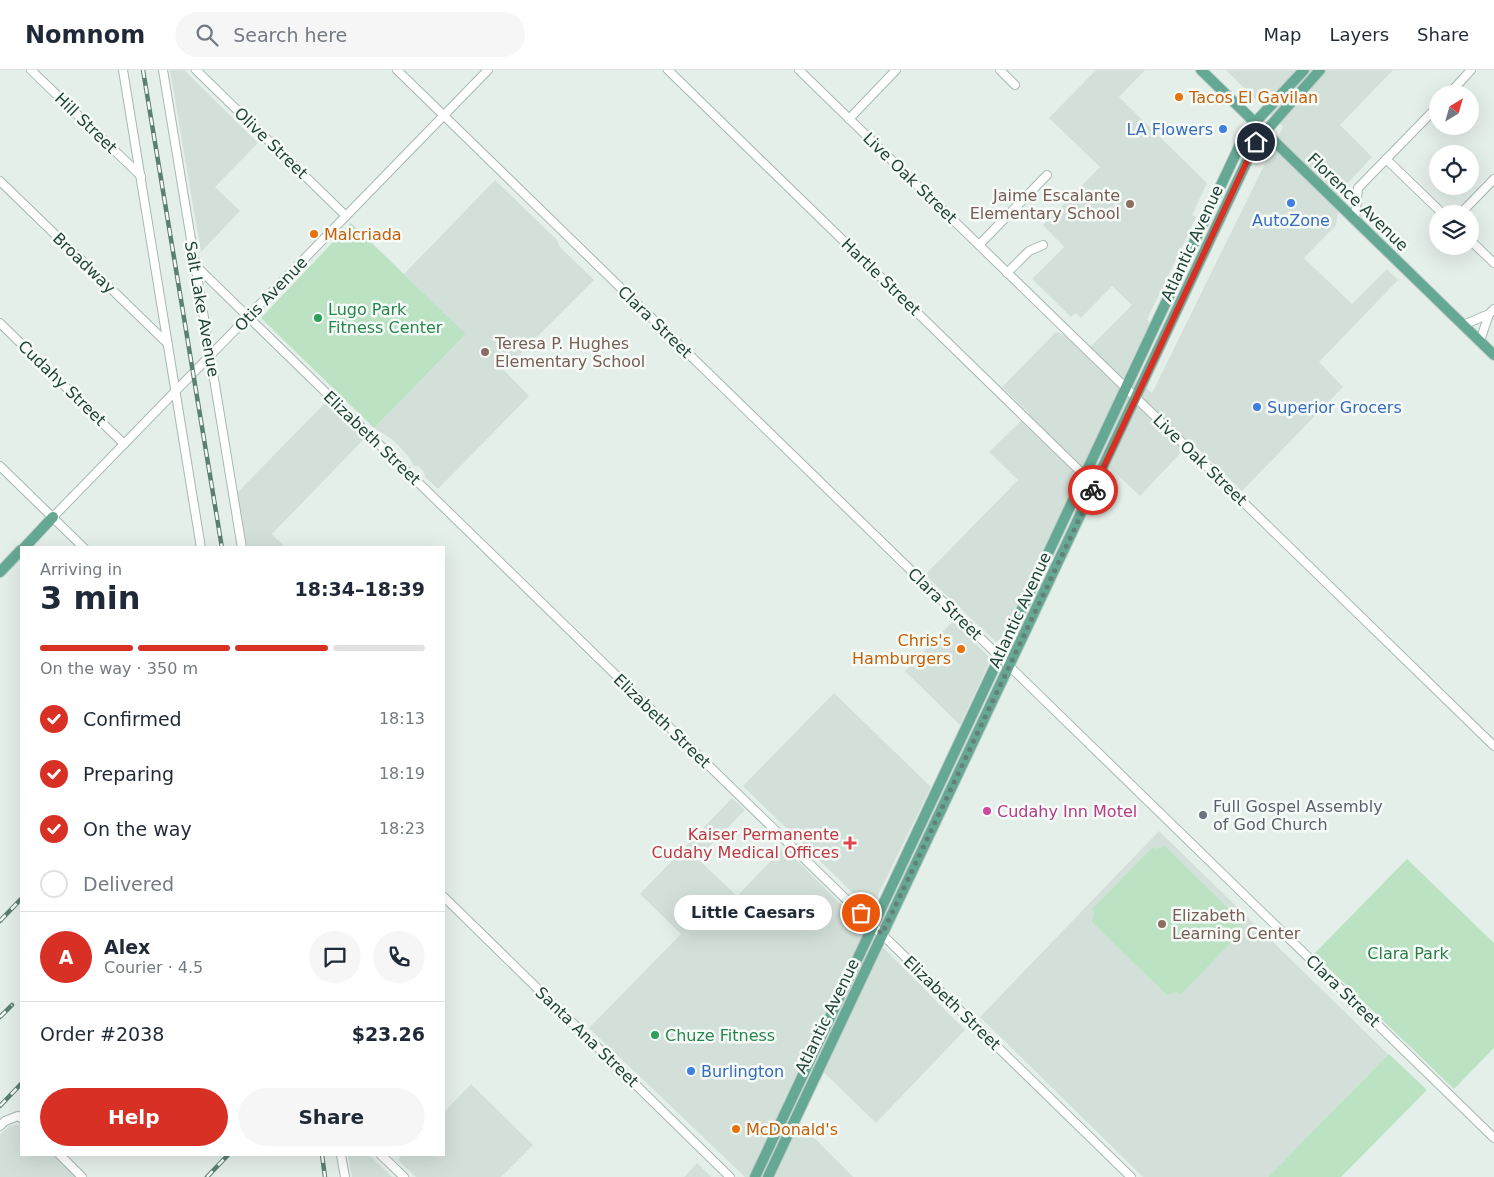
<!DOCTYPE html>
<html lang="en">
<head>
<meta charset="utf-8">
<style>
  :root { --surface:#fff; --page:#f6f6f7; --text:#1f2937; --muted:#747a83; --line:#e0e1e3; --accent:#d93025 }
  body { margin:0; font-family:"DejaVu Sans",sans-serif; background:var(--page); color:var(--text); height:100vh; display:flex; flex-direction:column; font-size:19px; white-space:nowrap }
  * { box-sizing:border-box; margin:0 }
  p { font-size:16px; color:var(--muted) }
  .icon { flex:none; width:28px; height:28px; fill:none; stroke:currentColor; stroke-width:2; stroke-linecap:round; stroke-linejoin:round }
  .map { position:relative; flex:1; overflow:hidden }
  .drawer { position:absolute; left:20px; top:476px; width:425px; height:610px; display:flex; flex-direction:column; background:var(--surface); border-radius:0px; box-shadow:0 5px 20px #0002 }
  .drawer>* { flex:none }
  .needle { width:32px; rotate:37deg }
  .fabs { position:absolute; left:1429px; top:15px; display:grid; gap:10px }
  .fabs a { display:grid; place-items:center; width:50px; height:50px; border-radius:50%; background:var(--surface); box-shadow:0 5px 20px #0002; font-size:25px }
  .pin { position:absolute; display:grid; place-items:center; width:42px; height:42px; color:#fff; margin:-21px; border:2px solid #fff; border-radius:50%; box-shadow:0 1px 5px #0007 }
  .courier { position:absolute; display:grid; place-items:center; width:50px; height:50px; margin:-25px; border:4px solid #d93025; border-radius:50%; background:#fff; color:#222; box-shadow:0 1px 6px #0007 }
  .bubble { position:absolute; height:35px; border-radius:18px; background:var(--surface); box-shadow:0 5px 20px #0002; font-size:16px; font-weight:700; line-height:35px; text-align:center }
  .head em { font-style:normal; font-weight:700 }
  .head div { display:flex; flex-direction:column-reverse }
  .head { display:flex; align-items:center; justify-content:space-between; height:85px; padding:0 20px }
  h1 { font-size:32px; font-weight:700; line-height:38px }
  .bar { display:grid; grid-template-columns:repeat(4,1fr); gap:8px 5px; align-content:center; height:60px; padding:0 20px }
  .bar i { height:6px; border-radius:4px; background:var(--line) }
  .bar .active { background:var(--accent) }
  .bar p { grid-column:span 4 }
  .line { display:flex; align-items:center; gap:12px; padding:0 20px; border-top:1px solid var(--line) }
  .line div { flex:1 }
  .round { display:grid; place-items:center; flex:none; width:52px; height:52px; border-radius:26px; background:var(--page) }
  ol { padding:0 20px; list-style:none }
  li { display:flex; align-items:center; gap:15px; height:55px }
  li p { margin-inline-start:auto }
  li .icon { padding:5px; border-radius:50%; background:var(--accent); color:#fff; stroke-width:4 }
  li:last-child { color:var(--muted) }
  li i { width:28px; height:28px; border:2px solid var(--line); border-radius:50% }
  .cta { display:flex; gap:10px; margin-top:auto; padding:10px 20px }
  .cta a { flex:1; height:58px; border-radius:30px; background:var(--accent); color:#fff; font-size:20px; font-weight:700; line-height:58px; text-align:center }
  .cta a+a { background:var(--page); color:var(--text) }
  header { display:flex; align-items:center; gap:30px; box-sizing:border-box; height:70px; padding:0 25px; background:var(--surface); border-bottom:1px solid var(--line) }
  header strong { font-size:24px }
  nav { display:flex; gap:28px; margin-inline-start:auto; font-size:18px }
  .search { width:350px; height:45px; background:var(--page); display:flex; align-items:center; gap:12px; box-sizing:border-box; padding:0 18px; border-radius:28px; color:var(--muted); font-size:19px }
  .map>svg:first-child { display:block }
  .built { fill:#d3e0d9 }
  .green { fill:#bce2c4 }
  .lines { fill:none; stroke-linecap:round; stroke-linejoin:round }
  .minor-casing { stroke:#a6b8b1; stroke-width:10 }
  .major-casing { stroke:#c1cbc8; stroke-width:12 }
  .minor { stroke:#fff; stroke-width:8 }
  .major { stroke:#65a994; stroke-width:10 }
  .rail-casing { stroke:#5c7f74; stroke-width:4.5 }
  .rail { stroke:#f6fbf8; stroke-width:2.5; stroke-dasharray:8; stroke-linecap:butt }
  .done { stroke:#668077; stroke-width:5; stroke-dasharray:0 9 }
  .route { stroke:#d93025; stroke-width:6 }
  .food-dot { fill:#e8710a; stroke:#f6fbf8; stroke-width:2 }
  .shop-dot { fill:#3f7fe0; stroke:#f6fbf8; stroke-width:2 }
  .education-dot { fill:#8d6e63; stroke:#f6fbf8; stroke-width:2 }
  .leisure-dot { fill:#2e9e5b; stroke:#f6fbf8; stroke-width:2 }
  .hotel-dot { fill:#d1479c; stroke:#f6fbf8; stroke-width:2 }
  .worship-dot { fill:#6b7280; stroke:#f6fbf8; stroke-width:2 }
  .health-dot { fill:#e0444e; stroke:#f6fbf8; stroke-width:2 }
  .labels { text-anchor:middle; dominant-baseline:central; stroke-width:5; stroke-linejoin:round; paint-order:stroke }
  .food-label { font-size:16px; fill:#c56008; stroke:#f6fbf8; text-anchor:start }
  .street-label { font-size:16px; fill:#214439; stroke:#f6fbf8 }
  .shop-label { font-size:16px; fill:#366cbe; stroke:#f6fbf8; text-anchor:start }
  .education-label { font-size:16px; fill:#785e54; stroke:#f6fbf8; text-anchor:start }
  .leisure-label { font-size:16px; fill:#27864d; stroke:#f6fbf8; text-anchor:start }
  .worship-label { font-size:16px; fill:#5b616d; stroke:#f6fbf8; text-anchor:start }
  .hotel-label { font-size:16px; fill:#b23c85; stroke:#f6fbf8; text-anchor:start }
  .health-label { font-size:16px; fill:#be3a42; stroke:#f6fbf8; text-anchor:end }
  .park-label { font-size:16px; fill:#277f45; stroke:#f6fbf8 }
</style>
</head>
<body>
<header>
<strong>Nomnom</strong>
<div class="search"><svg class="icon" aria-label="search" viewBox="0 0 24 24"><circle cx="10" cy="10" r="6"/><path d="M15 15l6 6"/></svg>Search here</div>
<nav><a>Map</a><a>Layers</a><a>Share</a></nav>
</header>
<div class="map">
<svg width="1494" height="1107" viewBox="0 0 1494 1107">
  <rect width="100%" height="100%" fill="#e5efea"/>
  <!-- built -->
  <g class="built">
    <polygon points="170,0 184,0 258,73 215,117 240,141 201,182"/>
    <polygon points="1096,0 1145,0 1119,27 1207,113 1192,145 1196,147 1147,250 1151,253 1127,300 1152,323 1283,57 1226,0 1393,0 1340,55 1372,87 1347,114 1343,115 1336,155 1304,188 1352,234 1387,199 1398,210 1319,292 1343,317 1242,421 1191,372 1140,426 1091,380 1001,569 996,572 925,505 1018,410 989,382 1029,343 1002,317 1056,262 1091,276 1132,235 1112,216 1081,248 1076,243 1071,247 1032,209 1064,177 1043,155 1100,97 1049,48"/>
    <polygon points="495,110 557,170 560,177 594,210 504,300 529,326 438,419 425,407 424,402 418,396 414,396 408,386 393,370 374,358 466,264 404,204"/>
    <polygon points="326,332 365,368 272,464 285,477 247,477 237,423"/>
    <polygon points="953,551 991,589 960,655 905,601"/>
    <polygon points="834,623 931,717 875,831 870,834 862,832 743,716"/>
    <polygon points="732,728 745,740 698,788 700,791 737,826 784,777 965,960 876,1053 806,985 782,1035 853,1107 745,1107 589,958 681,864 640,824"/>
    <polygon points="1159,761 1389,985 1268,1107 1143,1107 980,947"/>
    <polygon points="471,1014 533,1075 501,1107 416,1107 398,1090 402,1085 444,1085 444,1042"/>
    <polygon points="21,1054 21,1085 54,1085 77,1107 0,1107 0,1065 9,1056"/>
    <polygon points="348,1085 369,1085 392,1107 352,1107"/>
    <polygon points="697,1093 711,1107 684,1107"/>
  </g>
  <!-- green -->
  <g class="green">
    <polygon points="351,153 466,264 374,358 261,248"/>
    <polygon points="1165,776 1240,850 1238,852 1242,856 1241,862 1180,925 1177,922 1167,925 1092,852 1094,842 1092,839 1153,777 1156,779"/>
    <polygon points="1407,789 1494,873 1494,978 1454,1019 1314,884"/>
    <polygon points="1389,984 1427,1020 1341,1107 1268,1107"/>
  </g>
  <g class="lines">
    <defs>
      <g id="minor">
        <polyline points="31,0 141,106"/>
        <polyline points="123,0 201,478"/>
        <polyline points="163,0 242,478"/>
        <polyline points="196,0 346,146"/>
        <polyline points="397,0 1494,1068"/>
        <polyline points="668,0 1085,406 1096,411"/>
        <polyline points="799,0 1494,676"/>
        <polyline points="1000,0 1015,15"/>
        <polyline points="1449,24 1471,0"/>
        <polyline points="849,49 896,0"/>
        <polyline points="1386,89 1443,144"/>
        <polyline points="0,111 168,274"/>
        <polyline points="1460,144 1494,109"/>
        <polyline points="1355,150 1358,118 1438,36"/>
        <polyline points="1470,170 1494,193"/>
        <polyline points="979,175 1047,105"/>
        <polyline points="194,194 1131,1107"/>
        <polyline points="1007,203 1029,181 1043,175"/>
        <polyline points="0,253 124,374"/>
        <polyline points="1463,255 1489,244 1494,239"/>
        <polyline points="1480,271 1489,244"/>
        <polyline points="0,396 84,478"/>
        <polyline points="53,447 488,0"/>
        <polyline points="444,827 730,1107"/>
        <polyline points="0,1056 5,1051 18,1046 21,1048"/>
        <polyline points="60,1085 82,1107"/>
        <polyline points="341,1085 345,1107"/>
        <polyline points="381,1085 404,1107"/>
      </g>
      <g id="major">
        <polyline points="1201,0 1494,285"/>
        <polyline points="24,478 53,447"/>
        <polyline points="0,502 21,480"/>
        <polyline points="755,1107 1246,62 1304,0"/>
        <polyline points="768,1107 1256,72 1320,0"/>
      </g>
    </defs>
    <!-- minor casing -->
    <use href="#minor" class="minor-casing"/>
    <!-- major casing -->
    <use href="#major" class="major-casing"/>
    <!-- minor -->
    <use href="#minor" class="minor"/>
    <!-- major -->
    <use href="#major" class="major"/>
    <defs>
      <g id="rail">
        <polyline points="143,0 222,478"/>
        <polyline points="0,851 21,829"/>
        <polyline points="0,947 12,935"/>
        <polyline points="0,1036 21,1014"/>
        <polyline points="322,1085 325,1107"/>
        <polyline points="207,1107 228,1085"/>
      </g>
    </defs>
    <!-- rail casing -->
    <use href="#rail" class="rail-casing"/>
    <!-- rail -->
    <use href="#rail" class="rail"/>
  </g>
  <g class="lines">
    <!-- done -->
    <polyline class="done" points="861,843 882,864 1093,420"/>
    <!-- route -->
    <polyline class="route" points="1093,420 1256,72"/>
  </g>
  <!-- markers -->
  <g class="food-dot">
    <circle cx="1179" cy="27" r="5"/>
    <circle cx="314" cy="164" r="5"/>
    <circle cx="961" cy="579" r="5"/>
    <circle cx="736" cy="1059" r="5"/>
  </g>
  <g class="shop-dot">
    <circle cx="1223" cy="59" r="5"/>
    <circle cx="1291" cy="133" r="5"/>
    <circle cx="1257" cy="337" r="5"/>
    <circle cx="691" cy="1001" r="5"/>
  </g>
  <g class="education-dot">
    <circle cx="1130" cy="134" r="5"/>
    <circle cx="485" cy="282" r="5"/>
    <circle cx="1162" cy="854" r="5"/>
  </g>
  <g class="leisure-dot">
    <circle cx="318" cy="248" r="5"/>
    <circle cx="655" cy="965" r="5"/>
  </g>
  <circle class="hotel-dot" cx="987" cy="741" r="5"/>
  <circle class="worship-dot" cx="1203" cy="745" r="5"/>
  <path class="health-dot" d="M847.5 765.5h5v5h5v5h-5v5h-5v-5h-5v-5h5z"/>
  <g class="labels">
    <!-- food labels -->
    <g class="food-label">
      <text x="1189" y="27">Tacos El Gavilan</text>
      <text x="324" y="164">Malcriada</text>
      <text x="951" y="570" text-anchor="end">Chris's<tspan x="951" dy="18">Hamburgers</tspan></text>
      <text x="746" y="1059">McDonald's</text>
    </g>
    <!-- street labels -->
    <g class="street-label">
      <text transform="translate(86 53) rotate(44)">Hill Street</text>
      <text transform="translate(271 73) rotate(44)">Olive Street</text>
      <text transform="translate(910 108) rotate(44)">Live Oak Street</text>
      <text transform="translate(1358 132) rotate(44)">Florence Avenue</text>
      <text transform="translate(1192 173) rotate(-65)">Atlantic Avenue</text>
      <text transform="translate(84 193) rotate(44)">Broadway</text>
      <text transform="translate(881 207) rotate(44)">Hartle Street</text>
      <text transform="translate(271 224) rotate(-46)">Otis Avenue</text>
      <text transform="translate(202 239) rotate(80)">Salt Lake Avenue</text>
      <text transform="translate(655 252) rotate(44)">Clara Street</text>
      <text transform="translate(62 313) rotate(44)">Cudahy Street</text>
      <text transform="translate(372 368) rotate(44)">Elizabeth Street</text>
      <text transform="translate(1200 390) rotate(44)">Live Oak Street</text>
      <text transform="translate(945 534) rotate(44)">Clara Street</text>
      <text transform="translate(1020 540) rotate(-65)">Atlantic Avenue</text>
      <text transform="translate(662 651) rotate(44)">Elizabeth Street</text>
      <text transform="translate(1343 921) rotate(44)">Clara Street</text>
      <text transform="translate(952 933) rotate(44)">Elizabeth Street</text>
      <text transform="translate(827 946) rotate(-64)">Atlantic Avenue</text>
      <text transform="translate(587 967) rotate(44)">Santa Ana Street</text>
    </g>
    <!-- shop labels -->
    <g class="shop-label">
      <text x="1213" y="59" text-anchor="end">LA Flowers</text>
      <text x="1291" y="150" text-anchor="middle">AutoZone</text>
      <text x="1267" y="337">Superior Grocers</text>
      <text x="701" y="1001">Burlington</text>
    </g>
    <!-- education labels -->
    <g class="education-label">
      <text x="1120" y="125" text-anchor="end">Jaime Escalante<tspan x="1120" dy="18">Elementary School</tspan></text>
      <text x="495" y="273">Teresa P. Hughes<tspan x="495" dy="18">Elementary School</tspan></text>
      <text x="1172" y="845">Elizabeth<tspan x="1172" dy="18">Learning Center</tspan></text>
    </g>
    <!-- leisure labels -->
    <g class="leisure-label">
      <text x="328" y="239">Lugo Park<tspan x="328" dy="18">Fitness Center</tspan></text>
      <text x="665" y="965">Chuze Fitness</text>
    </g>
    <!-- worship labels -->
    <g class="worship-label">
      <text x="1213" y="736">Full Gospel Assembly<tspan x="1213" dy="18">of God Church</tspan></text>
    </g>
    <!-- hotel labels -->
    <g class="hotel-label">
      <text x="997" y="741">Cudahy Inn Motel</text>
    </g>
    <!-- health labels -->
    <g class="health-label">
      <text x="839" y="764">Kaiser Permanente<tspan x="839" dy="18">Cudahy Medical Offices</tspan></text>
    </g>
    <!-- park labels -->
    <g class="park-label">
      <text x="1408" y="883">Clara Park</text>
    </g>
  </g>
</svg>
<div class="fabs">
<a><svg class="needle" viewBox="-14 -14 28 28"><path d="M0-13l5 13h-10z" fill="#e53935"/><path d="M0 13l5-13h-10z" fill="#747a83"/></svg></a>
<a><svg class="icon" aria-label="locate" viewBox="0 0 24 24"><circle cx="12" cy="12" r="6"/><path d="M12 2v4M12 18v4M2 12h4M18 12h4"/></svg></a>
<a><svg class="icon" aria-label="layers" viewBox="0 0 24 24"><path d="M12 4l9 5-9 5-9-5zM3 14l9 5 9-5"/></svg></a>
</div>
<div class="pin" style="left:861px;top:843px;background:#ea580c"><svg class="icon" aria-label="bag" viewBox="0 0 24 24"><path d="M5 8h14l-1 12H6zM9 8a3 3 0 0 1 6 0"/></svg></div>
<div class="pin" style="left:1256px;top:72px;background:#1f2937"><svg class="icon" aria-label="home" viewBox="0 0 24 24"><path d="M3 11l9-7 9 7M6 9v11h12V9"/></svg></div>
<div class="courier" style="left:1093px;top:420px"><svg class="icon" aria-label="bike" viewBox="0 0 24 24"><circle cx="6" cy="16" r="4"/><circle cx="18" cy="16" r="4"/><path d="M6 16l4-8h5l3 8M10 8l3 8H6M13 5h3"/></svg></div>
<div class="bubble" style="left:674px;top:825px;width:158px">Little Caesars</div>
<section class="drawer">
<div class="head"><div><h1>3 min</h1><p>Arriving in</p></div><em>18:34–18:39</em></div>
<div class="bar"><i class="active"></i><i class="active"></i><i class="active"></i><i></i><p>On the way · 350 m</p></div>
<ol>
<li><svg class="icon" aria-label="check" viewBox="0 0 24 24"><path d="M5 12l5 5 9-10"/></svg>Confirmed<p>18:13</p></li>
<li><svg class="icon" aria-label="check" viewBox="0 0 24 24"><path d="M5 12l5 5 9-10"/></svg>Preparing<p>18:19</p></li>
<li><svg class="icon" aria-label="check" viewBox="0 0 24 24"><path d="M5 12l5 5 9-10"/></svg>On the way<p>18:23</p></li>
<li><i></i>Delivered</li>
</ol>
<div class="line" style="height:90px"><b class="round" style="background:var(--accent);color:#fff">A</b><div><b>Alex</b><p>Courier · 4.5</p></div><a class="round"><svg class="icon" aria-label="chat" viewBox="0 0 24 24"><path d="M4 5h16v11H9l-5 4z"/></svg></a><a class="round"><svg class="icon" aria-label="phone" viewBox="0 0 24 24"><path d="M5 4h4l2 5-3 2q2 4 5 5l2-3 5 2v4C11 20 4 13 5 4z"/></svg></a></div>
<div class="line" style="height:65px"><div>Order #2038</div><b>$23.26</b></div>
<div class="cta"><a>Help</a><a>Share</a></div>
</section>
</div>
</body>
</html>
